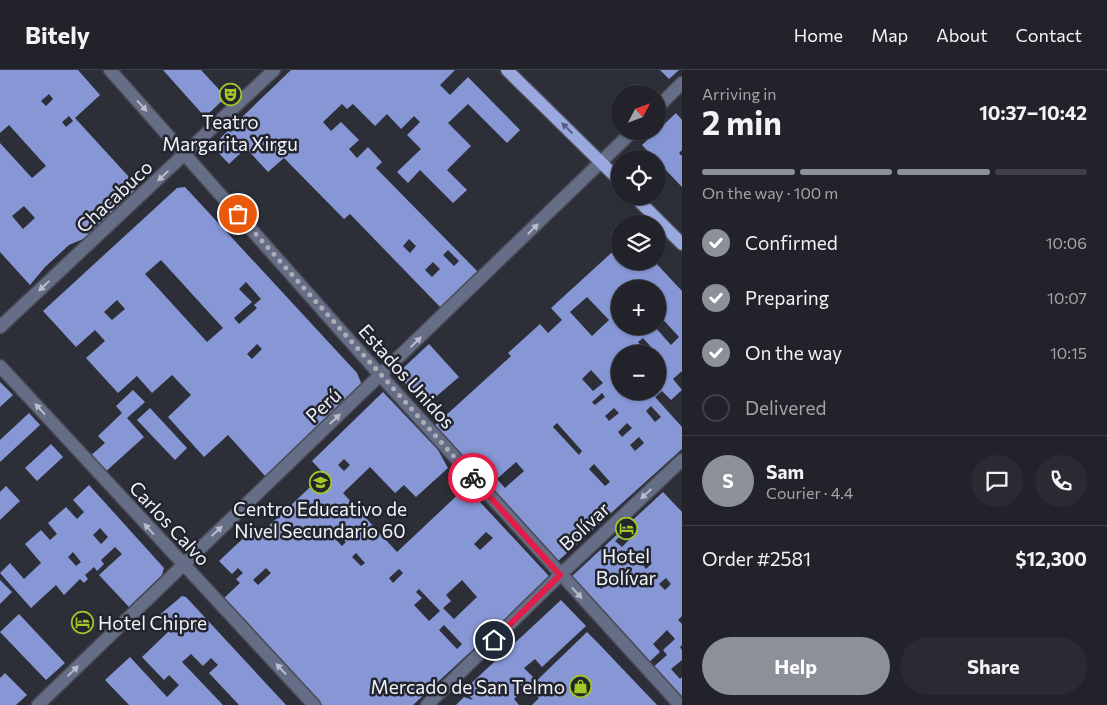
<!DOCTYPE html>
<html lang="en">
<head>
<meta charset="utf-8">
<style>
  :root { --surface:#22232a; --page:#2a2b32; --text:#f1f3f6; --muted:#a2a4a8; --line:#3f4047; --accent:#8c9099 }
  body { margin:0; font-family:Commissioner,sans-serif; background:var(--page); color:var(--text); height:100vh; display:flex; flex-direction:column; font-size:19px; white-space:nowrap }
  * { box-sizing:border-box; margin:0 }
  p { font-size:16px; color:var(--muted) }
  .icon { flex:none; width:28px; height:28px; fill:none; stroke:currentColor; stroke-width:2; stroke-linecap:round; stroke-linejoin:round }
  .map { position:relative; flex:1; overflow:hidden }
  .details { display:flex; flex-direction:column; background:var(--surface); width:425px }
  .details>* { flex:none }
  .needle { width:32px; rotate:49deg }
  .tools { position:absolute; left:611px; top:15px; display:grid; gap:10px }
  .tools a { display:grid; place-items:center; width:55px; height:55px; border-radius:50%; background:var(--surface); box-shadow:0 1px 4px #0004,0 0 0 1px var(--line); font-size:25px }
  .pin { position:absolute; display:grid; place-items:center; width:42px; height:42px; color:#fff; margin:-21px; border:2px solid #fff; border-radius:50%; box-shadow:0 1px 5px #0007 }
  .courier { position:absolute; display:grid; place-items:center; width:50px; height:50px; margin:-25px; border:4px solid #e11d48; border-radius:50%; background:#fff; color:#222; box-shadow:0 1px 6px #0007 }
  .summary em { font-style:normal; font-weight:700 }
  .summary div { display:flex; flex-direction:column-reverse }
  .summary { display:flex; align-items:center; justify-content:space-between; height:85px; padding:0 20px }
  h1 { font-size:32px; font-weight:700; line-height:38px }
  .bar { display:grid; grid-template-columns:repeat(4,1fr); gap:8px 5px; align-content:center; height:60px; padding:0 20px }
  .bar i { height:6px; border-radius:4px; background:var(--line) }
  .bar .active { background:var(--accent) }
  .bar p { grid-column:span 4 }
  .line { display:flex; align-items:center; gap:12px; padding:0 20px; border-top:1px solid var(--line) }
  .line div { flex:1 }
  .round { display:grid; place-items:center; flex:none; width:52px; height:52px; border-radius:26px; background:var(--page) }
  ol { padding:0 20px; list-style:none }
  li { display:flex; align-items:center; gap:15px; height:55px }
  li p { margin-inline-start:auto }
  li .icon { padding:5px; border-radius:50%; background:var(--accent); color:#fff; stroke-width:4 }
  li:last-child { color:var(--muted) }
  li i { width:28px; height:28px; border:2px solid var(--line); border-radius:50% }
  .action { display:flex; gap:10px; margin-top:auto; padding:10px 20px }
  .action a { flex:1; height:58px; border-radius:30px; background:var(--accent); color:#fff; font-size:20px; font-weight:700; line-height:58px; text-align:center }
  .action a+a { background:var(--page); color:var(--text) }
  header { display:flex; align-items:center; gap:30px; box-sizing:border-box; height:70px; padding:0 25px; background:var(--surface); border-bottom:1px solid var(--line) }
  header strong { font-size:24px }
  nav { display:flex; gap:28px; margin-inline-start:auto; font-size:18px }
  main { display:flex; flex:1; min-height:0 }
  .map>svg:first-child { display:block }
  .building { fill:#8797d6; fill-rule:evenodd }
  .lines { fill:none; stroke-linecap:round; stroke-linejoin:round }
  .street-casing { stroke:#494a53; stroke-width:15 }
  .primary-casing { stroke:#494a53; stroke-width:15 }
  .street { stroke:#656d87; stroke-width:12 }
  .primary { stroke:#99a8df; stroke-width:12 }
  .oneway { fill:#babdcb }
  .oneway2 { fill:#58607e }
  .done { stroke:#adaeb5; stroke-width:5; stroke-dasharray:0 9 }
  .route { stroke:#e11d48; stroke-width:6 }
  .labels { text-anchor:middle; dominant-baseline:central; stroke-width:5; stroke-linejoin:round; paint-order:stroke }
  .poi-label { font-size:19px; fill:#f2f3f9; stroke:#23252e }
  .street-label { font-size:19px; fill:#f2f3f9; stroke:#23252e }
</style>
</head>
<body>
<header>
<strong>Bitely</strong>
<nav><a>Home</a><a>Map</a><a>About</a><a>Contact</a></nav>
</header>
<main>
<div class="map">
<svg width="682" height="635" viewBox="0 0 682 635">
  <rect width="100%" height="100%" fill="#2d2f38"/>
  <!-- building -->
  <g class="building">
    <path d="M 0,0 L 78,0 L 100,25 L 75,48 L 140,119 L 88,167 L 69,175 L 45,197 L 30,215 L 0,182 L 0,73 L 32,108 L 46,96 L 9,55 L 0,63 ZM 49,24 L 53,29 L 46,36 L 41,31 ZM 69,46 L 73,51 L 66,57 L 62,52 ZM 24,136 L 35,148 L 23,159 L 12,146 Z"/>
    <polygon points="163,0 201,0 226,27 205,47"/>
    <path d="M 291,0 L 455,0 L 440,15 L 450,25 L 468,7 L 520,60 L 507,73 L 468,34 L 448,53 L 471,76 L 447,100 L 467,120 L 453,133 L 420,100 L 408,113 L 397,102 L 421,79 L 407,65 L 420,52 L 414,46 L 401,59 L 387,44 L 375,56 L 353,34 L 347,39 L 342,34 L 323,52 L 331,61 L 341,52 L 359,70 L 349,79 L 357,88 L 368,77 L 382,92 L 376,98 L 479,203 L 443,240 L 350,144 L 344,149 L 284,88 L 268,102 L 246,78 L 229,94 L 212,76 ZM 409,169 L 416,176 L 410,183 L 403,176 ZM 448,180 L 459,191 L 454,196 L 443,185 ZM 433,192 L 440,199 L 432,207 L 425,200 Z"/>
    <polygon points="660,0 679,0 669,9"/>
    <polygon points="676,43 682,50 682,80 679,83 682,86 682,117 642,75"/>
    <path d="M 185,117 L 357,303 L 362,315 L 265,406 L 228,365 L 204,387 L 168,347 L 191,325 L 172,305 L 152,323 L 137,306 L 118,323 L 86,288 L 105,271 L 95,260 L 76,277 L 43,241 L 177,118 ZM 161,190 L 223,258 L 207,272 L 145,204 ZM 246,212 L 261,229 L 254,235 L 257,238 L 239,254 L 234,248 L 252,232 L 239,219 ZM 117,230 L 125,239 L 112,250 L 104,242 ZM 257,274 L 262,279 L 252,289 L 247,284 Z"/>
    <path d="M 620,175 L 620,191 L 654,191 L 682,221 L 682,301 L 673,309 L 682,320 L 671,330 L 662,321 L 655,327 L 682,357 L 682,379 L 558,491 L 552,489 L 433,357 L 511,286 L 508,283 L 540,254 L 548,263 L 562,250 L 551,238 ZM 620,219 L 658,219 L 658,244 L 679,267 L 671,275 L 654,256 L 620,256 ZM 587,227 L 609,250 L 592,266 L 570,242 ZM 643,268 L 659,286 L 658,321 L 620,321 L 620,284 L 649,284 L 638,272 ZM 591,300 L 603,313 L 593,321 L 582,309 ZM 602,323 L 605,327 L 595,335 L 592,332 ZM 651,336 L 661,347 L 655,352 L 646,341 ZM 614,338 L 619,343 L 609,351 L 605,346 ZM 557,353 L 582,381 L 579,385 L 553,357 ZM 627,353 L 632,358 L 622,367 L 618,362 ZM 639,367 L 644,373 L 635,381 L 630,375 ZM 516,392 L 524,401 L 505,418 L 497,409 ZM 594,394 L 610,412 L 605,416 L 589,399 Z"/>
    <polygon points="429,274 459,307 425,336 399,306 400,301"/>
    <polygon points="0,312 13,325 0,337"/>
    <polygon points="133,320 145,332 127,348 144,367 103,404 89,387 105,373 98,366 122,343 116,336"/>
    <path d="M 383,322 L 438,380 L 448,398 L 416,427 L 404,415 L 395,423 L 370,397 L 343,423 L 397,482 L 466,417 L 548,505 L 549,509 L 413,635 L 322,635 L 222,530 L 240,513 L 236,509 L 243,503 L 238,498 L 232,504 L 219,491 L 250,462 L 256,468 L 324,404 L 312,391 ZM 344,389 L 350,395 L 344,401 L 338,395 ZM 330,455 L 346,472 L 342,476 L 326,459 ZM 486,462 L 493,468 L 480,480 L 474,474 ZM 356,483 L 365,493 L 361,496 L 352,487 ZM 266,498 L 271,503 L 258,515 L 253,510 ZM 399,499 L 403,503 L 393,513 L 389,508 ZM 462,510 L 477,527 L 454,549 L 443,538 L 451,531 L 446,525 ZM 419,519 L 440,541 L 429,551 L 414,535 L 422,528 L 416,522 ZM 444,555 L 462,574 L 457,579 L 439,560 Z"/>
    <polygon points="150,338 187,378 175,390 137,350"/>
    <polygon points="29,343 40,355 0,392 0,370"/>
    <polygon points="51,374 63,387 37,411 25,398"/>
    <path d="M 89,415 L 164,498 L 162,505 L 129,537 L 99,505 L 122,484 L 115,477 L 101,490 L 104,494 L 97,501 L 94,497 L 85,505 L 88,509 L 84,513 L 80,509 L 64,525 L 56,515 L 31,538 L 0,503 L 10,493 L 24,509 L 41,493 L 25,474 L 41,460 L 50,470 L 57,464 L 48,453 L 66,437 L 77,449 L 84,442 L 73,430 ZM 100,458 L 108,467 L 101,474 L 93,465 ZM 73,482 L 81,492 L 76,496 L 68,487 Z"/>
    <polygon points="6,416 20,431 0,450 0,422"/>
    <path d="M 663,422 L 682,442 L 682,546 L 678,550 L 682,554 L 682,575 L 680,577 L 682,580 L 682,590 L 671,599 L 680,609 L 682,607 L 682,634 L 650,600 L 667,585 L 663,580 L 675,569 L 667,560 L 653,574 L 660,582 L 646,595 L 570,508 ZM 624,463 L 630,469 L 622,477 L 615,471 ZM 647,487 L 652,493 L 646,499 L 641,492 ZM 605,505 L 610,511 L 601,519 L 596,513 ZM 666,508 L 671,514 L 665,520 L 659,514 Z"/>
    <polygon points="0,510 12,522 0,534"/>
    <polygon points="182,526 186,527 286,635 239,635 209,603 218,595 211,588 203,596 191,584 182,592 223,635 129,635 105,610 130,587 167,627 179,615 169,605 164,610 142,587 169,561 157,547"/>
    <polygon points="561,530 586,556 542,597 535,589 524,598 535,609 514,629 519,635 456,635 464,627 473,630 464,620"/>
    <polygon points="19,544 65,593 46,610 0,562"/>
    <polygon points="587,562 597,572 657,635 532,635 539,628 529,618"/>
    <polygon points="5,603 27,625 16,635 0,635 0,608"/>
  </g>
  <g class="lines">
    <defs>
      <g id="street">
        <polyline points="110,0 381,306 680,635"/>
        <polyline points="658,37 682,13"/>
        <polyline points="0,257 274,0"/>
        <polyline points="0,296 314,635"/>
        <polyline points="38,635 633,61"/>
        <polyline points="427,635 560,505 682,390"/>
      </g>
      <g id="primary">
        <polyline points="507,0 620,111"/>
        <polyline points="634,126 682,174"/>
      </g>
    </defs>
    <!-- street casing -->
    <use href="#street" class="street-casing"/>
    <!-- primary casing -->
    <use href="#primary" class="primary-casing"/>
    <!-- street -->
    <use href="#street" class="street"/>
    <!-- primary -->
    <use href="#primary" class="primary"/>
  </g>
  <!-- one-way arrows -->
  <defs><path id="oneway-solid" d="M-6-.8H1V-3.2L6.5 0L1 3.2V.8H-6Z" transform="scale(1.25)"/></defs>
  <g class="oneway">
    <use href="#oneway-solid" transform="translate(142 36) rotate(48)"/>
    <use href="#oneway-solid" transform="translate(163 106) rotate(137)"/>
    <use href="#oneway-solid" transform="translate(533 159) rotate(-44)"/>
    <use href="#oneway-solid" transform="translate(44 216) rotate(137)"/>
    <use href="#oneway-solid" transform="translate(416 272) rotate(-44)"/>
    <use href="#oneway-solid" transform="translate(40 339) rotate(-132)"/>
    <use href="#oneway-solid" transform="translate(335 349) rotate(-43)"/>
    <use href="#oneway-solid" transform="translate(646 424) rotate(137)"/>
    <use href="#oneway-solid" transform="translate(149 459) rotate(-132)"/>
    <use href="#oneway-solid" transform="translate(217 461) rotate(-43)"/>
    <use href="#oneway-solid" transform="translate(577 523) rotate(47)"/>
    <use href="#oneway-solid" transform="translate(281 599) rotate(-133)"/>
    <use href="#oneway-solid" transform="translate(73 601) rotate(-44)"/>
  </g>
  <use class="oneway2" href="#oneway-solid" transform="translate(567 58) rotate(-136)"/>
  <g class="lines">
    <!-- done -->
    <polyline class="done" points="238,144 473,408"/>
    <!-- route -->
    <polyline class="route" points="473,408 560,505 494,570"/>
  </g>
  <!-- icons -->
  <defs>
    <symbol id="theatre-ring" viewBox="-11 -11 22 22"><circle r="9.5" fill="#23252e" stroke="#a3c826" stroke-width="1.5"/><path d="M-5-5.5Q0-4 5-5.5V0Q5 5 0 6Q-5 5-5 0ZM-3.3-2.5H-1v1.5H-3.3ZM1-2.5H3.3v1.5H1ZM-2.8 1Q0 5.5 2.8 1Z" fill="#a3c826"/></symbol>
    <symbol id="school-ring" viewBox="-11 -11 22 22"><circle r="9.5" fill="#23252e" stroke="#a3c826" stroke-width="1.5"/><path d="M0-5L7-2L0 1L-7-2ZM-4 1L0 2.5L4 1V4Q0 6-4 4Z" fill="#a3c826"/></symbol>
    <symbol id="hotel-ring" viewBox="-11 -11 22 22"><circle r="9.5" fill="#23252e" stroke="#a3c826" stroke-width="1.5"/><path d="M-6-4.5h1.5V1H6V5H4.5V3h-9V5H-6ZM-4 0a1.8 1.8 0 1 1 3.6 0ZM.5 0V-2.5h3Q6-2.5 6 0Z" fill="#a3c826"/></symbol>
    <symbol id="shop-ring" viewBox="-11 -11 22 22"><circle r="9.5" fill="#23252e" stroke="#a3c826" stroke-width="1.5"/><path d="M-5-2.5h2.3a2.7 3.5 0 0 1 5.4 0H5L5.5 6h-11ZM-1.5-2.5h3a1.5 2.3 0 0 0-3 0Z" fill="#a3c826"/></symbol>
  </defs>
  <g fill-rule="evenodd">
    <use href="#theatre-ring" x="218" y="12" width="25" height="25"/>
    <use href="#school-ring" x="308" y="400" width="25" height="25"/>
    <use href="#hotel-ring" x="614" y="446" width="25" height="25"/>
    <use href="#hotel-ring" x="70" y="540" width="25" height="25"/>
    <use href="#shop-ring" x="568" y="604" width="25" height="25"/>
  </g>
  <g class="labels">
    <!-- poi labels -->
    <g class="poi-label">
      <text x="230" y="51">Teatro<tspan x="230" dy="22">Margarita Xirgu</tspan></text>
      <text x="320" y="438">Centro Educativo de<tspan x="320" dy="22">Nivel Secundario 60</tspan></text>
      <text x="626" y="485">Hotel<tspan x="626" dy="22">Bolívar</tspan></text>
      <text x="98" y="552" text-anchor="start">Hotel Chipre</text>
      <text x="565" y="616" text-anchor="end">Mercado de San Telmo</text>
    </g>
    <!-- street labels -->
    <g class="street-label">
      <text transform="translate(114 126) rotate(-43)">Chacabuco</text>
      <text transform="translate(407 306) rotate(48)">Estados Unidos</text>
      <text transform="translate(323 335) rotate(-43)">Perú</text>
      <text transform="translate(170 453) rotate(47)">Carlos Calvo</text>
      <text transform="translate(584 456) rotate(-43)">Bolívar</text>
    </g>
  </g>
</svg>
<div class="tools">
<a><svg class="needle" viewBox="-14 -14 28 28"><path d="M0-13l5 13h-10z" fill="#e53935"/><path d="M0 13l5-13h-10z" fill="#a2a4a8"/></svg></a>
<a><svg class="icon" aria-label="locate" viewBox="0 0 24 24"><circle cx="12" cy="12" r="6"/><path d="M12 2v4M12 18v4M2 12h4M18 12h4"/></svg></a>
<a><svg class="icon" aria-label="layers" viewBox="0 0 24 24"><path d="M12 4l9 5-9 5-9-5zM3 14l9 5 9-5"/></svg></a>
<a>+</a>
<a>−</a>
</div>
<div class="pin" style="left:238px;top:144px;background:#ea580c"><svg class="icon" aria-label="bag" viewBox="0 0 24 24"><path d="M5 8h14l-1 12H6zM9 8a3 3 0 0 1 6 0"/></svg></div>
<div class="pin" style="left:494px;top:570px;background:#1f2937"><svg class="icon" aria-label="home" viewBox="0 0 24 24"><path d="M3 11l9-7 9 7M6 9v11h12V9"/></svg></div>
<div class="courier" style="left:473px;top:408px"><svg class="icon" aria-label="bike" viewBox="0 0 24 24"><circle cx="6" cy="16" r="4"/><circle cx="18" cy="16" r="4"/><path d="M6 16l4-8h5l3 8M10 8l3 8H6M13 5h3"/></svg></div>
</div>
<section class="details">
<div class="summary"><div><h1>2 min</h1><p>Arriving in</p></div><em>10:37–10:42</em></div>
<div class="bar"><i class="active"></i><i class="active"></i><i class="active"></i><i></i><p>On the way · 100 m</p></div>
<ol>
<li><svg class="icon" aria-label="check" viewBox="0 0 24 24"><path d="M5 12l5 5 9-10"/></svg>Confirmed<p>10:06</p></li>
<li><svg class="icon" aria-label="check" viewBox="0 0 24 24"><path d="M5 12l5 5 9-10"/></svg>Preparing<p>10:07</p></li>
<li><svg class="icon" aria-label="check" viewBox="0 0 24 24"><path d="M5 12l5 5 9-10"/></svg>On the way<p>10:15</p></li>
<li><i></i>Delivered</li>
</ol>
<div class="line" style="height:90px"><b class="round" style="background:var(--accent);color:#fff">S</b><div><b>Sam</b><p>Courier · 4.4</p></div><a class="round"><svg class="icon" aria-label="chat" viewBox="0 0 24 24"><path d="M4 5h16v11H9l-5 4z"/></svg></a><a class="round"><svg class="icon" aria-label="phone" viewBox="0 0 24 24"><path d="M5 4h4l2 5-3 2q2 4 5 5l2-3 5 2v4C11 20 4 13 5 4z"/></svg></a></div>
<div class="line" style="height:65px"><div>Order #2581</div><b>$12,300</b></div>
<div class="action"><a>Help</a><a>Share</a></div>
</section>
</main>
</body>
</html>
